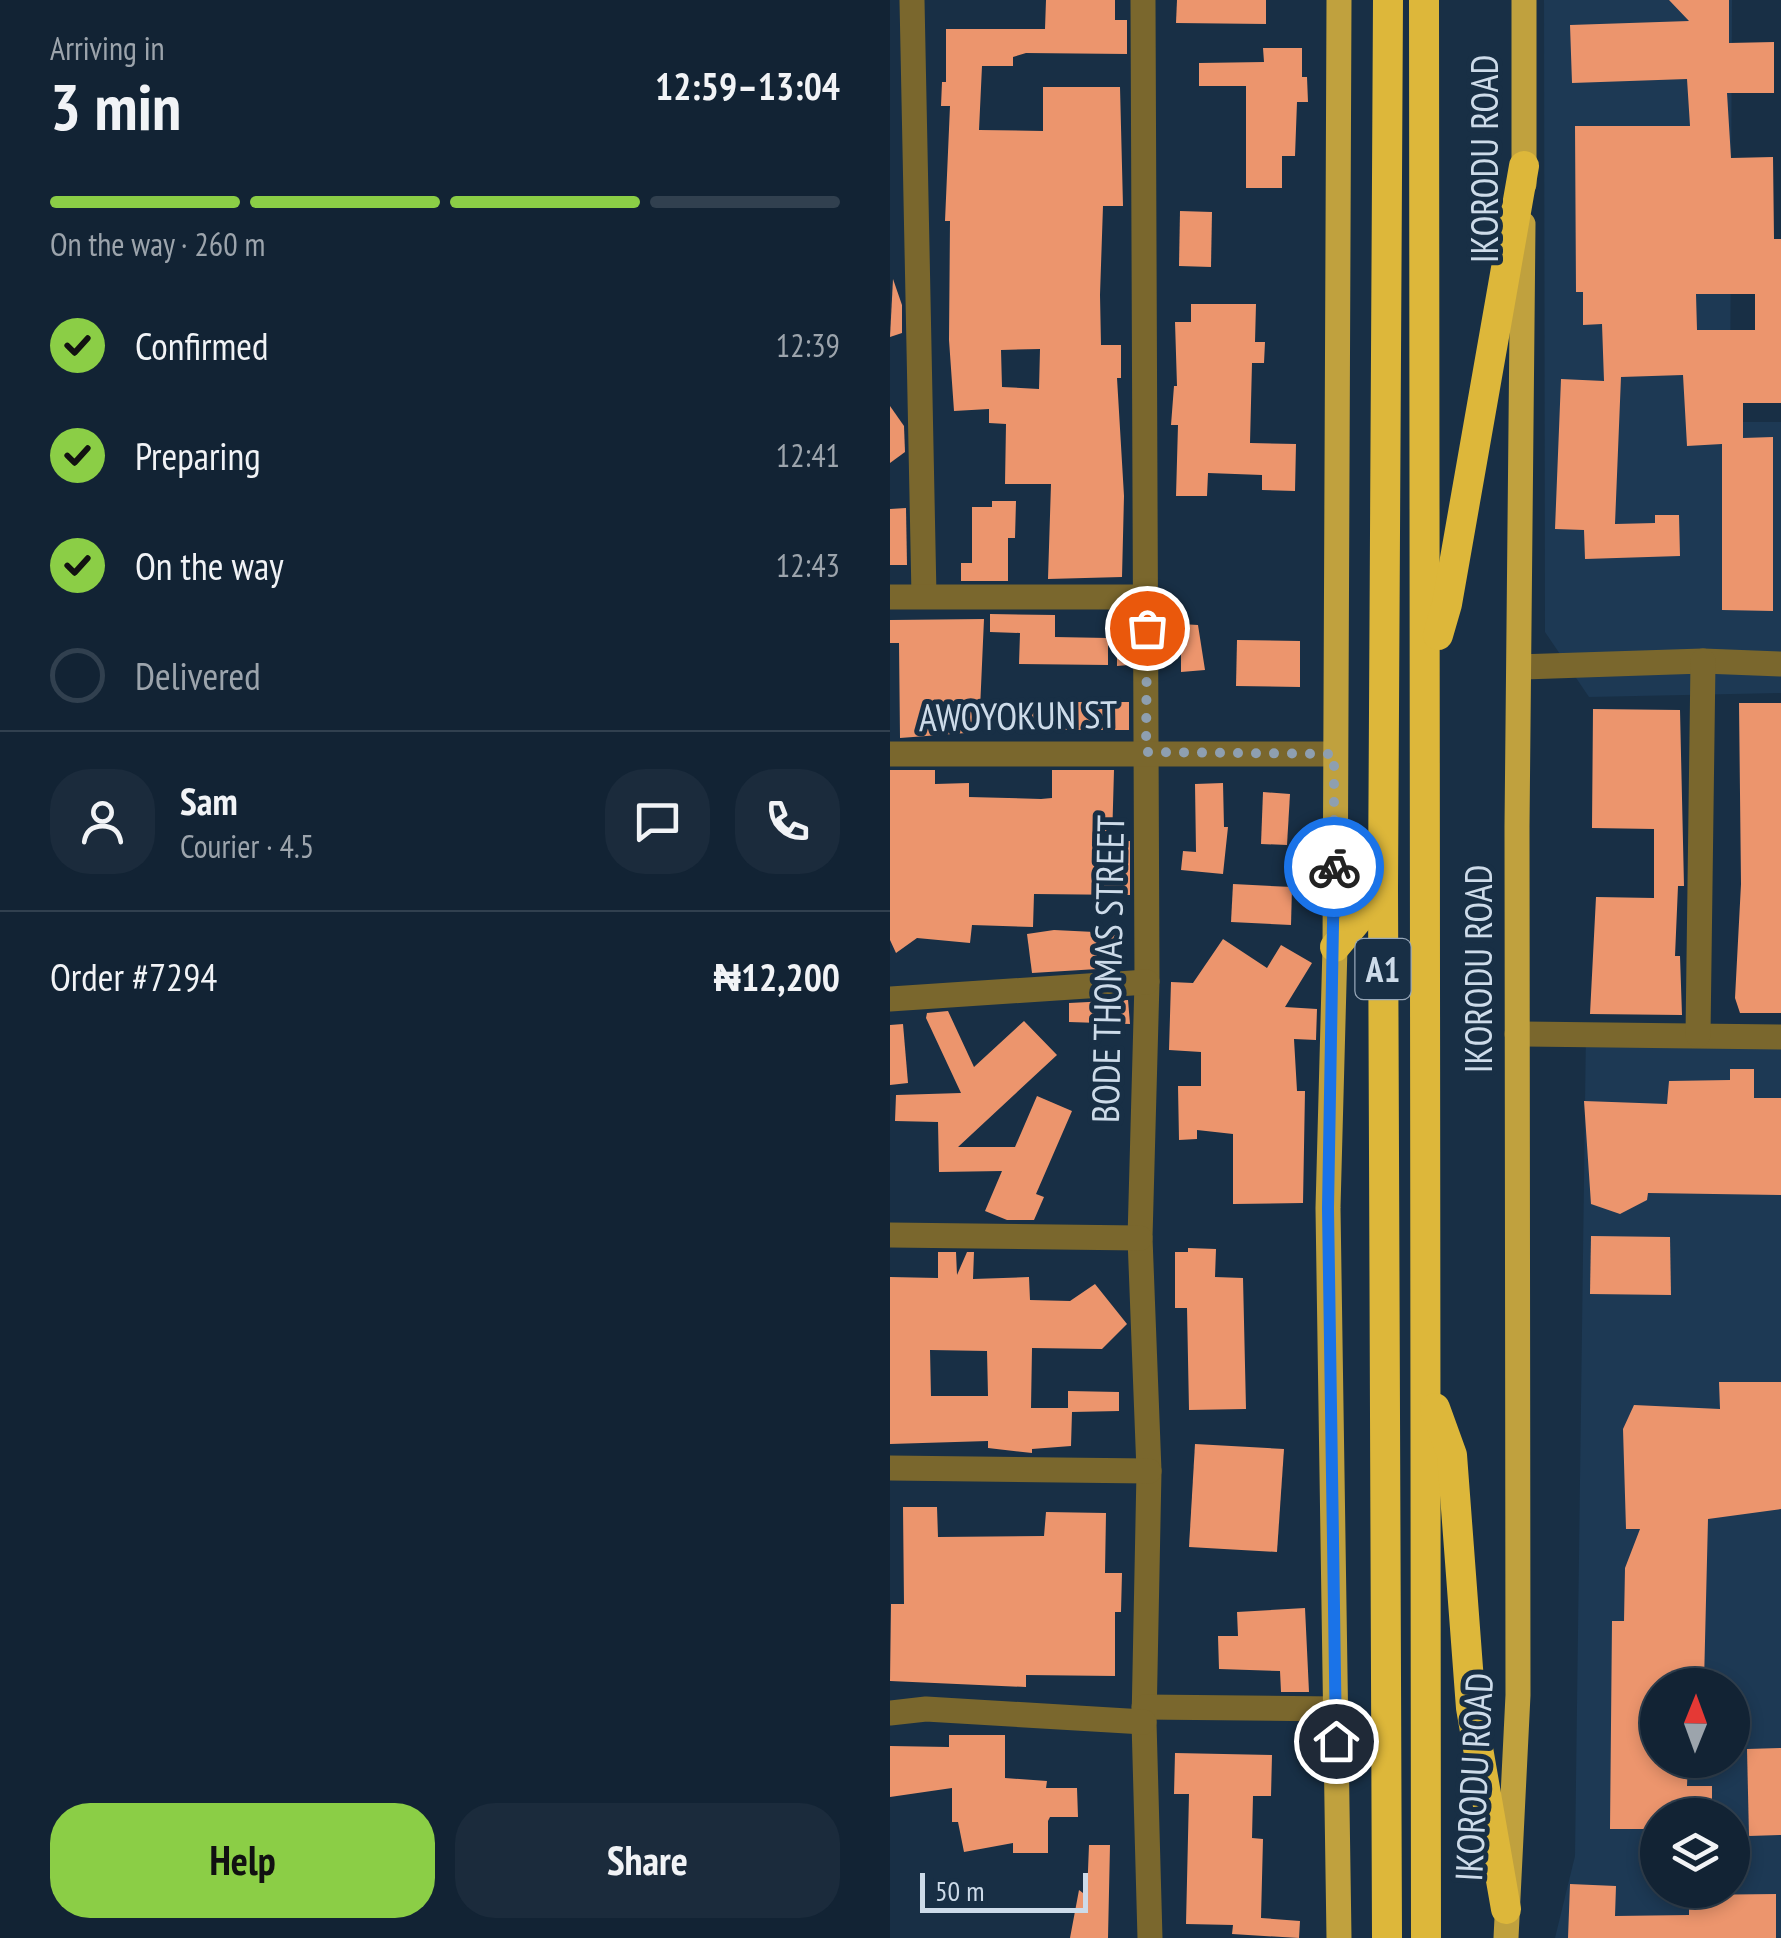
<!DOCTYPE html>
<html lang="en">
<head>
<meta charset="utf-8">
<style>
  :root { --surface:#122334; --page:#1b2b3c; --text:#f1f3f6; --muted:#9ca4ac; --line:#31404f; --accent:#8bce46 }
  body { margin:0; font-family:"PT Sans Narrow",sans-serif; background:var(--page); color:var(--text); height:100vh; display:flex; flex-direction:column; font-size:38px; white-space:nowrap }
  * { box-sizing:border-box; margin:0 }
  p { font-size:32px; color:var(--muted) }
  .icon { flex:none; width:55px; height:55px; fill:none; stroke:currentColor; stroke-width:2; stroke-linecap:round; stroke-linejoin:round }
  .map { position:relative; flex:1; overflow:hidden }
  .sheet { display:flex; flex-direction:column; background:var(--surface); width:890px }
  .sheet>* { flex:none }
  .needle { width:65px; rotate:1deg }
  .tools { position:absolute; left:750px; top:1668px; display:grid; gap:20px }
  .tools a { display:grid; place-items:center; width:110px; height:110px; border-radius:50%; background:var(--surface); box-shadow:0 5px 15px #0003,0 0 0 2px var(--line); font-size:50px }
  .scale { position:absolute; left:30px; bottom:25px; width:168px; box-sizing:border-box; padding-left:10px; border:5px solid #cddbe9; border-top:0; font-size:28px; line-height:35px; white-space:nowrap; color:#cddbe9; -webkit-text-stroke:8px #182f45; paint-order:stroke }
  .pin { position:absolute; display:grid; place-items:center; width:85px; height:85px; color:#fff; margin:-42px; border:5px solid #fff; border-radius:50%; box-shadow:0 2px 10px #0007 }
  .courier { position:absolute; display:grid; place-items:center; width:100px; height:100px; margin:-50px; border:8px solid #1a73e8; border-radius:50%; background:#fff; color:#222; box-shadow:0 2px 12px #0007 }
  .overview em { font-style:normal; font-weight:600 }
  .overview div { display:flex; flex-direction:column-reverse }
  .overview { display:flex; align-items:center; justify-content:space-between; height:170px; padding:0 50px }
  h1 { font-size:65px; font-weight:600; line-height:75px }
  .bar { display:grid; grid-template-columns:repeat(4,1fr); gap:15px 10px; align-content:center; height:120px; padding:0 50px }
  .bar i { height:12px; border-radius:8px; background:var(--line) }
  .bar .on { background:var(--accent) }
  .bar p { grid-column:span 4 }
  .line { display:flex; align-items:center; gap:25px; padding:0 50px; border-top:2px solid var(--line) }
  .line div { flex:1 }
  .round { display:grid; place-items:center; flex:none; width:105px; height:105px; border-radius:40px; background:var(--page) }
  ol { padding:0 50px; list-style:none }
  li { display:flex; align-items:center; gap:30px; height:110px }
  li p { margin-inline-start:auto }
  li .icon { padding:10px; border-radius:50%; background:var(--accent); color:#111; stroke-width:4 }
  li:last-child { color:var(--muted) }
  li i { width:55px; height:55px; border:5px solid var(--line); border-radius:50% }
  .button { display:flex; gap:20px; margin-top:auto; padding:20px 50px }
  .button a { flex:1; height:115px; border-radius:40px; background:var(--accent); color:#111; font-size:40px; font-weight:600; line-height:115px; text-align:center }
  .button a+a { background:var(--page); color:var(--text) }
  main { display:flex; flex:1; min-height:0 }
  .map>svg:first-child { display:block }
  .built { fill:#1d3954; fill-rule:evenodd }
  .building { fill:#ec956d; fill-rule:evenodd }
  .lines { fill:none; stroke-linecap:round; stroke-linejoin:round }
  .minor { stroke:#7a672d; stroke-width:25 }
  .major { stroke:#c0a13e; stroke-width:25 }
  .highway { stroke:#ddb73a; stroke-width:30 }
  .done { stroke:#8e9fb0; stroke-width:10; stroke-dasharray:0 18 }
  .route { stroke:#1a73e8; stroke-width:12 }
  .labels { text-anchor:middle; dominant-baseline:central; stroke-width:10; stroke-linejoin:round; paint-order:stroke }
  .shield { fill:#182f45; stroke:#97a7b8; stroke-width:2.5 }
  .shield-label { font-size:35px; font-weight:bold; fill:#cddbe9 }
  .street-label { font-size:38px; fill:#cddbe9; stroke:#182f45 }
</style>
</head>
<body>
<main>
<section class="sheet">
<div class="overview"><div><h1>3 min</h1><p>Arriving in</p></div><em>12:59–13:04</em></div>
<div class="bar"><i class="on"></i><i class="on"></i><i class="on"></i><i></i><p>On the way · 260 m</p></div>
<ol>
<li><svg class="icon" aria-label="check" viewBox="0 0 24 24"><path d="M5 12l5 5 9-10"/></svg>Confirmed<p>12:39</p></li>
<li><svg class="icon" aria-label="check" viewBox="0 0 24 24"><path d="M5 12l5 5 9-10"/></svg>Preparing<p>12:41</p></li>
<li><svg class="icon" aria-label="check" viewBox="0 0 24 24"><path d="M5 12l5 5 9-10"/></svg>On the way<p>12:43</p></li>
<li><i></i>Delivered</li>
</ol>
<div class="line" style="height:180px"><a class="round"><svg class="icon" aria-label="person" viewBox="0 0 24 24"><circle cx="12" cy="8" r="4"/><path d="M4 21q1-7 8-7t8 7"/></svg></a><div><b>Sam</b><p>Courier · 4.5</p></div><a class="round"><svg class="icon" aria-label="chat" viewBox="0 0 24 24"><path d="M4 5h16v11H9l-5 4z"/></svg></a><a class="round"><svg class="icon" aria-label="phone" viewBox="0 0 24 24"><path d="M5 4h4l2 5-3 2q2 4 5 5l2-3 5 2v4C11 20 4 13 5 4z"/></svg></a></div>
<div class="line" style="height:130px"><div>Order #7294</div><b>₦12,200</b></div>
<div class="button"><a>Help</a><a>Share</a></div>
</section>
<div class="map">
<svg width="891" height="1938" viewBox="0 0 891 1938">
  <rect width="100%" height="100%" fill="#182f45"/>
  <!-- built -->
  <g class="built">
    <polygon points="654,0 842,0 840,422 891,422 891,693 699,697 655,632"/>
    <path d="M 696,1029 L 891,1029 L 891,1938 L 665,1938 L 685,1856 ZM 768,1685 L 842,1685 L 842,1760 L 768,1760 ZM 768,1815 L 842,1815 L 842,1890 L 768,1890 Z"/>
  </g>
  <!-- building -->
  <g class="building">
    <path d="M 156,0 L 225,0 L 225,20 L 237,20 L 237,54 L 136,53 L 123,57 L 123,66 L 92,66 L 89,130 L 153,131 L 153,87 L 230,87 L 233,206 L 213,206 L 210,295 L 211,345 L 231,345 L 231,378 L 227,378 L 234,496 L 232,577 L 158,579 L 161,484 L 115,484 L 116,424 L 99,423 L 99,409 L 64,411 L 59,340 L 60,221 L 55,221 L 60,106 L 51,106 L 52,82 L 56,82 L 56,29 L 155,29 ZM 150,349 L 149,389 L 112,387 L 111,350 Z"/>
    <polygon points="287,0 376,0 376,24 286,23"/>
    <path d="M 779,0 L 839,0 L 839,43 L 884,42 L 884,93 L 837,93 L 841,158 L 883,157 L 884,239 L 891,239 L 891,403 L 853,403 L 853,438 L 883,437 L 883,611 L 832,610 L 832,444 L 797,446 L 793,375 L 731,377 L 725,524 L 765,523 L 765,515 L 789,515 L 790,556 L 695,559 L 694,530 L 665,529 L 671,379 L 714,381 L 712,324 L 693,325 L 693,292 L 686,292 L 685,126 L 800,126 L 797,79 L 682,83 L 680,25 L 799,21 ZM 806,294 L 865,294 L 865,330 L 807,330 Z"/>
    <polygon points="373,48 412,48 412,77 417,77 418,102 407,102 405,156 392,156 392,188 356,188 356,86 309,86 309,63 374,62"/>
    <polygon points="290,211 322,212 321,267 289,266"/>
    <polygon points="3,279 12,305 12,333 0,337"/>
    <polygon points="301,304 366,304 365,342 375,342 374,363 362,363 360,443 406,444 405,491 372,490 372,475 318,473 317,496 286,496 288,425 281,425 284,386 287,386 285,322 301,322"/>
    <polygon points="0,406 14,426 15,452 0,463"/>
    <polygon points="102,501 126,501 125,538 118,538 118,581 71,581 71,563 82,563 82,507 102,507"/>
    <polygon points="16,508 17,565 0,565 0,509"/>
    <polygon points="100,614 165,615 165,637 218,638 218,665 129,664 130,633 100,632"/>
    <polygon points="94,619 89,732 10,738 9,643 0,643 0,620"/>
    <polygon points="291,624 308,625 315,670 291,672"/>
    <polygon points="347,640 410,641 410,687 346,686"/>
    <polygon points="239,648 239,665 227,666 227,649"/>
    <polygon points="137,702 239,702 239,730 136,730"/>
    <polygon points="849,703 891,703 891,1013 850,1013 845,998 851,884"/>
    <polygon points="703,709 790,710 794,886 788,886 785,956 790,956 792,1015 700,1014 706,897 764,898 764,829 702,828"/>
    <polygon points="0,770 45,770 45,784 79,783 79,797 151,799 162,798 162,770 224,770 222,841 240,841 240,895 144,894 143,927 82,925 80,943 27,938 6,953 0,940"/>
    <polygon points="333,783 334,827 338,827 333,874 291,870 293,851 306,852 305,784"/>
    <polygon points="373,792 400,794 397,845 371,844"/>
    <polygon points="343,884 402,887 401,925 341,922"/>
    <polygon points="164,930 225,933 224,968 142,973 137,934"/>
    <polygon points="333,939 377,968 391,945 422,963 395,1007 427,1009 426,1040 404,1039 407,1091 415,1091 413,1203 343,1204 343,1134 307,1130 307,1139 289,1140 288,1086 311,1086 311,1052 279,1050 281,982 303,983"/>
    <polygon points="238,1000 240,1024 179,1022 179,1003"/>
    <polygon points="58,1011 84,1067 134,1021 167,1055 68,1147 125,1147 147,1096 182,1111 146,1194 154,1197 144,1220 117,1220 95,1211 112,1171 49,1172 48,1122 5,1121 6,1095 71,1093 36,1018 37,1013"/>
    <polygon points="13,1024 18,1083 0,1085 0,1025"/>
    <polygon points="840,1069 864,1069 864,1098 891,1098 891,1195 758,1193 757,1200 730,1214 701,1204 694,1101 777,1104 779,1081 840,1080"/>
    <polygon points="701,1236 780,1237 781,1295 700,1294"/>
    <polygon points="298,1248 326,1249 325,1277 353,1278 356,1409 299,1410 297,1308 285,1308 285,1252 298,1252"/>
    <path d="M 48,1252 L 66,1252 L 67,1275 L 77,1252 L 84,1252 L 83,1279 L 139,1277 L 140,1300 L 180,1301 L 205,1284 L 237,1324 L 212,1349 L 142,1348 L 141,1408 L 178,1408 L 178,1391 L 229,1392 L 229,1411 L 182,1412 L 181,1446 L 142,1449 L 142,1453 L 98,1448 L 98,1441 L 0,1444 L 0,1277 L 48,1278 ZM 40,1350 L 97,1351 L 98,1396 L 41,1396 Z"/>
    <polygon points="829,1382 891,1382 891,1509 818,1519 814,1682 768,1681 768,1760 798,1760 797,1786 822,1786 822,1815 768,1815 768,1829 720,1829 722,1621 734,1621 735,1568 750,1529 736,1529 733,1429 744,1405 830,1409"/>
    <polygon points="305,1444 394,1449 387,1552 299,1547"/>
    <polygon points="13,1507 47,1507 48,1537 154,1536 156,1512 216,1513 215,1573 232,1573 231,1612 225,1612 225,1676 136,1675 136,1687 0,1681 1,1604 14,1604"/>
    <polygon points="415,1608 419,1692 391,1692 390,1671 329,1669 328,1636 348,1636 347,1612"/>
    <polygon points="59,1735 115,1735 115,1778 157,1781 156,1788 187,1788 188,1817 160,1817 158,1821 158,1853 123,1853 123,1843 74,1852 68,1822 62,1822 62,1788 0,1797 0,1746 59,1747"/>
    <polygon points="891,1748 891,1835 859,1836 857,1749"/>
    <polygon points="285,1753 382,1755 381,1796 363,1796 362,1838 373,1839 371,1918 410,1921 409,1938 342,1934 343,1925 296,1924 299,1794 284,1794"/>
    <polygon points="199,1845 220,1845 218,1938 180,1938 189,1890 197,1896"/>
    <polygon points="680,1884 726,1886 725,1916 799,1915 799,1895 886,1894 886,1938 678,1938"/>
  </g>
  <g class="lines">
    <!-- minor -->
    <g class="minor">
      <polyline points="22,0 34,596"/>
      <polyline points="253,0 257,982 250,1238 259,1471 254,1722 260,1938"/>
      <polyline points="0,597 257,597"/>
      <polyline points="630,667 813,661 891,664"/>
      <polyline points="0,754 444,754"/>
      <polyline points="0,999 257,982"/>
      <polyline points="627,1034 891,1037"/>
      <polyline points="808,1035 813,661"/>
      <polyline points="0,1235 250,1238"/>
      <polyline points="0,1468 259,1471"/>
      <polyline points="254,1707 445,1709"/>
      <polyline points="0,1713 36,1709 254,1722"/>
    </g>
    <!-- major -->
    <g class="major">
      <polyline points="449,0 445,947 438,1208 449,1938"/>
      <polyline points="634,0 634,184"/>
      <polyline points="616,1938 628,1695 627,827 633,224"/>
    </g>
    <!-- highway -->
    <g class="highway">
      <polyline points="534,0 536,1938"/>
      <polyline points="548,635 557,604 634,166"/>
      <polyline points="445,947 493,889"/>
      <polyline points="545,1408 562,1455 581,1708 616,1909"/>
      <polyline points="497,1938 493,889 498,0"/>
    </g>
  </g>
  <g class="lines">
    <!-- done -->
    <polyline class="done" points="257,628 256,752 444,754 444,867"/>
    <!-- route -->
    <polyline class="route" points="444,867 438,1208 446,1741"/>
  </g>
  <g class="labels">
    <!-- shield labels -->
    <rect class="shield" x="465.5" y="939" width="55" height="60" rx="8"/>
    <g class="shield-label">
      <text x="493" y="969">A1</text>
    </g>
    <!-- street labels -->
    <g class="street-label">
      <text transform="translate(593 159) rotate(-90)">IKORODU ROAD</text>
      <text transform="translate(128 715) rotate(-1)">AWOYOKUN ST</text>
      <text transform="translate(217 969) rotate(-89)">BODE THOMAS STREET</text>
      <text transform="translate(587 969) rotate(-90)">IKORODU ROAD</text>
      <text transform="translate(583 1777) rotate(-87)">IKORODU ROAD</text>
    </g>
  </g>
</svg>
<div class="tools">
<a><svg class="needle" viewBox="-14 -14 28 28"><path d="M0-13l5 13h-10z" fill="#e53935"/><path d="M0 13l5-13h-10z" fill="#9ca4ac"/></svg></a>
<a><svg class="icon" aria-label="layers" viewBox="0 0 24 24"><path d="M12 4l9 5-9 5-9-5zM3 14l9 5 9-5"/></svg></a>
</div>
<div class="scale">50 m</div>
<div class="pin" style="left:257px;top:628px;background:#ea580c"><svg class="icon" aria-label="bag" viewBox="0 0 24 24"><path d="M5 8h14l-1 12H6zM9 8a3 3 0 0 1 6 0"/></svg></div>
<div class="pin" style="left:446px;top:1741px;background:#1f2937"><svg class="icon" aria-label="home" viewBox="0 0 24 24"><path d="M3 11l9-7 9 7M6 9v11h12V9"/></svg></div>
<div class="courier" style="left:444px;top:867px"><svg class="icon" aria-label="bike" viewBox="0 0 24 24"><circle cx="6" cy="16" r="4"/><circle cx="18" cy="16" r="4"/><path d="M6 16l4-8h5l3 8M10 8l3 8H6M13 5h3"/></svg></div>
</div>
</main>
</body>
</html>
